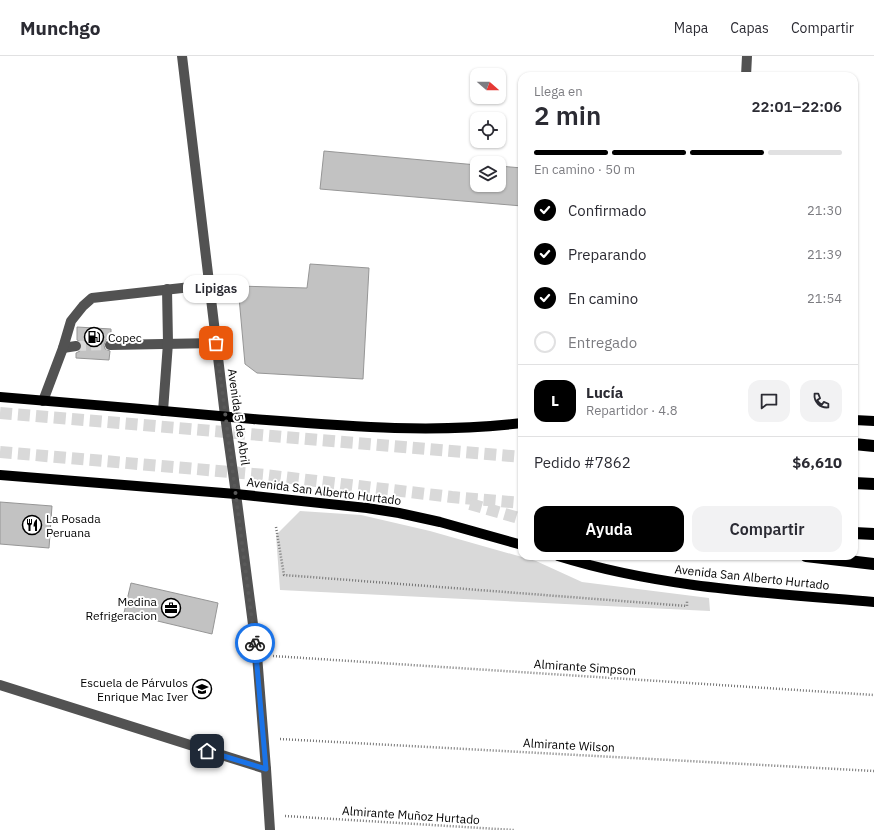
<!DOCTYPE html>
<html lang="es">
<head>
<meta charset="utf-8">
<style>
  :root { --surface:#fff; --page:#f2f2f3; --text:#2b2b33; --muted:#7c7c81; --line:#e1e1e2; --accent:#000 }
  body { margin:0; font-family:"IBM Plex Sans",sans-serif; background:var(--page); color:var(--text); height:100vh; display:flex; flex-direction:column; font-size:15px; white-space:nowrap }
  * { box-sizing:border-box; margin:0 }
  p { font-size:13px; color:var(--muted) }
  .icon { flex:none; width:22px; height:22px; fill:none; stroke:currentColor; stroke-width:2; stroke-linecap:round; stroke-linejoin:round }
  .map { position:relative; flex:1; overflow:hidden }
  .sheet { position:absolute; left:518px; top:16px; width:340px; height:488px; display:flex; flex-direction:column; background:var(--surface); border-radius:12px; box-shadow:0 1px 3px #0004 }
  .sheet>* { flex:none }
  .needle { width:26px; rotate:110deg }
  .fabs { position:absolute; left:470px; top:12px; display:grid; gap:8px }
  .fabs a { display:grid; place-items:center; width:36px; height:36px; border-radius:8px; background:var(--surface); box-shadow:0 1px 3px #0004; font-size:20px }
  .pin { position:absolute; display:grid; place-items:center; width:34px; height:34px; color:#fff; margin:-17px; border-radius:8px; box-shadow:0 2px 6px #0006 }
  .courier { position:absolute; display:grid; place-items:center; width:40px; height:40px; margin:-20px; border:3px solid #1a73e8; border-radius:50%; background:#fff; color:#222; box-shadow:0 1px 5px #0007 }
  .bubble { position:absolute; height:28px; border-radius:12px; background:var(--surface); box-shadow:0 1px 3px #0004; font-size:13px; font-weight:600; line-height:28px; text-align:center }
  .summary em { font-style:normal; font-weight:600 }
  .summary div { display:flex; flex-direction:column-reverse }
  .summary { display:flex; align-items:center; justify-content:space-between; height:68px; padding:0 16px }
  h1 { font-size:26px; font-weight:600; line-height:30px }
  .bar { display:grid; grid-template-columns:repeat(4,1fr); gap:6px 4px; align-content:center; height:48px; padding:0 16px }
  .bar i { height:5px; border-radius:3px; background:var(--line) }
  .bar .selected { background:var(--accent) }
  .bar p { grid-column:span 4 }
  .line { display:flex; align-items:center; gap:10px; padding:0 16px; border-top:1px solid var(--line) }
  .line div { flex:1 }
  .round { display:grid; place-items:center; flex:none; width:42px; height:42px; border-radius:12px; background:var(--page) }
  ol { padding:0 16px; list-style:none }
  li { display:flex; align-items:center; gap:12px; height:44px }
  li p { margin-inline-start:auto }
  li .icon { padding:4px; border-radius:50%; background:var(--accent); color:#fff; stroke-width:4 }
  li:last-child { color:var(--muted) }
  li i { width:22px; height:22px; border:2px solid var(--line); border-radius:50% }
  .cta { display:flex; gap:8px; margin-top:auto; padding:8px 16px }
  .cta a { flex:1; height:46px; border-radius:12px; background:var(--accent); color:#fff; font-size:16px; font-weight:600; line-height:46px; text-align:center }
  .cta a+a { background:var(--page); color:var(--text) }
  header { display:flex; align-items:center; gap:24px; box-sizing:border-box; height:56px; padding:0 20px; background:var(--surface); border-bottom:1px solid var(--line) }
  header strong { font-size:19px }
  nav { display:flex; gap:22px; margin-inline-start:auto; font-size:14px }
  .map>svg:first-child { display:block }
  .green { fill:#d9d9d9 }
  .building { fill:#c2c2c2; stroke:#969696 }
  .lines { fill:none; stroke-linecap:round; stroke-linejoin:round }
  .minor-tunnel { stroke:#d9d9d9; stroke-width:10; stroke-dasharray:10 5; stroke-linecap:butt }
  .highway-tunnel { stroke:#d9d9d9; stroke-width:12; stroke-dasharray:12 6; stroke-linecap:butt }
  .path { stroke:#747474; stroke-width:2.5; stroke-dasharray:1 2; stroke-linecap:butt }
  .minor { stroke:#525252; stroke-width:10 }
  .major { stroke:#000; stroke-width:10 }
  .highway { stroke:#000; stroke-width:12 }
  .done { stroke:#595959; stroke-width:4; stroke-dasharray:0 7.2 }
  .route { stroke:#1a73e8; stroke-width:5 }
  .labels { text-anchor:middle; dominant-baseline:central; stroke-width:4; stroke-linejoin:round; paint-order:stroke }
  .poi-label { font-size:12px; fill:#000; stroke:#fff; text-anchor:start }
  .street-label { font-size:12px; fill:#000; stroke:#fff }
</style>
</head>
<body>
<header>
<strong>Munchgo</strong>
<nav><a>Mapa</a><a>Capas</a><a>Compartir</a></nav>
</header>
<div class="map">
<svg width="874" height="774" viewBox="0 0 874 774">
  <rect width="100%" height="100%" fill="#fff"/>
  <!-- green -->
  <polygon class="green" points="300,455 361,459 430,475 536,505 582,526 709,542 710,555 280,534 276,479"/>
  <!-- building -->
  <g class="building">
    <polygon points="324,95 477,109 477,129 499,129 499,110 522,112 522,150 320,133"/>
    <polygon points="310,208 369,212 363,323 257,317 245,308 238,230 307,232"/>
    <polygon points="77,271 111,273 111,282 106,284 104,289 105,293 110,295 109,304 76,302 76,297 80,295 82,289 81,286 77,284"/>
    <polygon points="0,446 52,450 49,492 0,488"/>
    <polygon points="131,527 218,547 212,578 124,557"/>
  </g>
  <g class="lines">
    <!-- minor-tunnel -->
    <polyline class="minor-tunnel" points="76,290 110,289"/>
    <!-- highway-tunnel -->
    <g class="highway-tunnel">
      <polyline points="0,357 522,401"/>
      <polyline points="0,396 265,419 452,441 522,447"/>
      <polyline points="470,448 522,463"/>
    </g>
    <!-- path -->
    <g class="path">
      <polyline points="276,471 284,519 687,550 687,545"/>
      <polyline points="273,600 874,639"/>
      <polyline points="280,683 874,715"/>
      <polyline points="285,760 514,774"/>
    </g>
    <!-- minor -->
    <g class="minor">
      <polyline points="182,0 225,360 236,438 257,599 266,713 270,774"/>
      <polyline points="746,20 747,0"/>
      <polyline points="110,289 216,287"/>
      <polyline points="63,292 76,290"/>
      <polyline points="43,345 63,292 71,265 83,250 92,242 209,229"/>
      <polyline points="163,355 168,287 167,233"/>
      <polyline points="0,629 266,713"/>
    </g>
    <!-- major -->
    <g class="major">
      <path d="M 0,341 C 84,348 169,355 253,363 C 343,370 433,378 522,367"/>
      <polyline points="854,364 874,365"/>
      <polyline points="0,419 236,438 367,452 399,457 440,466 522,489"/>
      <path d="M 558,500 C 660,532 768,537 874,546"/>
    </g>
    <!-- highway -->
    <g class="highway">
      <polyline points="854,388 874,390"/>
      <polyline points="854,427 874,428"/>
      <polyline points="854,477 874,478"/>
      <polyline points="806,500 874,508"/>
    </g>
  </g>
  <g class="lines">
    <!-- done -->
    <polyline class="done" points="216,287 255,587"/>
    <!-- route -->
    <polyline class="route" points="207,695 266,713 255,587"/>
  </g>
  <!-- icons -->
  <defs>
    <symbol id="fuel-ring" viewBox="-11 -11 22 22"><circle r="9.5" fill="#fff" stroke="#000" stroke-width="1.5"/><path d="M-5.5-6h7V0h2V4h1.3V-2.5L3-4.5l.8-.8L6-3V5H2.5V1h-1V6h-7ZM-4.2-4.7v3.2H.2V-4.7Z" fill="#000"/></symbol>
    <symbol id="restaurant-ring" viewBox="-11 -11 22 22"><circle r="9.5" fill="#fff" stroke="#000" stroke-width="1.5"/><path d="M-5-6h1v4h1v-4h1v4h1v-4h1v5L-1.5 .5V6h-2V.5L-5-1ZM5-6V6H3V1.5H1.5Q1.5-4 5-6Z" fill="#000"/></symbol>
    <symbol id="office-ring" viewBox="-11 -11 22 22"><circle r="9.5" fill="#fff" stroke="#000" stroke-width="1.5"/><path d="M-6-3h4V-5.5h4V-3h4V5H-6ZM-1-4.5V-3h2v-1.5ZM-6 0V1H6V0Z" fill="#000"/></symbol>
    <symbol id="school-ring" viewBox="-11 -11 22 22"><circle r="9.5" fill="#fff" stroke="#000" stroke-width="1.5"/><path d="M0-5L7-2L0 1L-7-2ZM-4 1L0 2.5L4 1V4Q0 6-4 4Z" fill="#000"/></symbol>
  </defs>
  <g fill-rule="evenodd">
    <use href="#fuel-ring" x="83" y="270" width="22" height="22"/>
    <use href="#restaurant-ring" x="21" y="458" width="22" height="22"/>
    <use href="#office-ring" x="160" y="541" width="22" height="22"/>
    <use href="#school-ring" x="191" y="622" width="22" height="22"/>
  </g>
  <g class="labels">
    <!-- poi labels -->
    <g class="poi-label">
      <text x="108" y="281">Copec</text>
      <text x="46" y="462">La Posada<tspan x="46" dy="14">Peruana</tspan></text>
      <text x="157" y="545" text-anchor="end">Medina<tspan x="157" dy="14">Refrigeracion</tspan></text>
      <text x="188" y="626" text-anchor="end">Escuela de Párvulos<tspan x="188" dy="14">Enrique Mac Iver</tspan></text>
    </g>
    <!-- street labels -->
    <g class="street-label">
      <text transform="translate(239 361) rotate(82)">Avenida 5 de Abril</text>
      <text transform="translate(324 435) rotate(7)">Avenida San Alberto Hurtado</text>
      <text transform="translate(752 521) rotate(6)">Avenida San Alberto Hurtado</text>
      <text transform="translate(585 611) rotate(4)">Almirante Simpson</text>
      <text transform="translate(569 689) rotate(3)">Almirante Wilson</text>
      <text transform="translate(411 759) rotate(4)">Almirante Muñoz Hurtado</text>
    </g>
  </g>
</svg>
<div class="fabs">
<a><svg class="needle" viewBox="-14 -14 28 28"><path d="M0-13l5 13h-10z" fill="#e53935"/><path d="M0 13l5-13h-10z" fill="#7c7c81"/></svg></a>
<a><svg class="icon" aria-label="locate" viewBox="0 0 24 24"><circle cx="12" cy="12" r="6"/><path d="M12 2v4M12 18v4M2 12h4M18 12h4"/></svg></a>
<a><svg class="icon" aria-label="layers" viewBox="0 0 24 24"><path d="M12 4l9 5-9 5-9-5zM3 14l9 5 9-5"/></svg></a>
</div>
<div class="pin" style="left:216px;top:287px;background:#ea580c"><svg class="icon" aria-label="bag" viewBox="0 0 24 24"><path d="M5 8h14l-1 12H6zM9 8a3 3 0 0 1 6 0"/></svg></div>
<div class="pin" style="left:207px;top:695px;background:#1f2937"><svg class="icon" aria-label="home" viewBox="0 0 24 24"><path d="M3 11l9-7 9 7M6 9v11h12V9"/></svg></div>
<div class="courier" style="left:255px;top:587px"><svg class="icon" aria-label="bike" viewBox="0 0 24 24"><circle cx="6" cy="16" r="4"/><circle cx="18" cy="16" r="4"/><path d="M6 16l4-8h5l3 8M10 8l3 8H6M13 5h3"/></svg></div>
<div class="bubble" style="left:183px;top:219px;width:66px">Lipigas</div>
<section class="sheet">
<div class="summary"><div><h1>2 min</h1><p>Llega en</p></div><em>22:01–22:06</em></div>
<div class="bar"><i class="selected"></i><i class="selected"></i><i class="selected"></i><i></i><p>En camino · 50 m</p></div>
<ol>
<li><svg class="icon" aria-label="check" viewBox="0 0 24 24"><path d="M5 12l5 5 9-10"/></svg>Confirmado<p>21:30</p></li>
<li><svg class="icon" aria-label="check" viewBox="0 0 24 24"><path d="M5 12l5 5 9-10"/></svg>Preparando<p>21:39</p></li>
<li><svg class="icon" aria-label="check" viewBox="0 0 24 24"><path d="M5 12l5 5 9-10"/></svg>En camino<p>21:54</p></li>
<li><i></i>Entregado</li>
</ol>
<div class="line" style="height:72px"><b class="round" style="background:var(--accent);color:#fff">L</b><div><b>Lucía</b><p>Repartidor · 4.8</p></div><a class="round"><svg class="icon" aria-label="chat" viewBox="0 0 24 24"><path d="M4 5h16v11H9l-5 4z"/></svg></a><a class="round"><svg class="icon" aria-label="phone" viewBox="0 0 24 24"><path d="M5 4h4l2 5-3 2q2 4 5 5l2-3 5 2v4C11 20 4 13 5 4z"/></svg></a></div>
<div class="line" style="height:52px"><div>Pedido #7862</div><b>$6,610</b></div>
<div class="cta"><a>Ayuda</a><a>Compartir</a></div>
</section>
</div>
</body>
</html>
